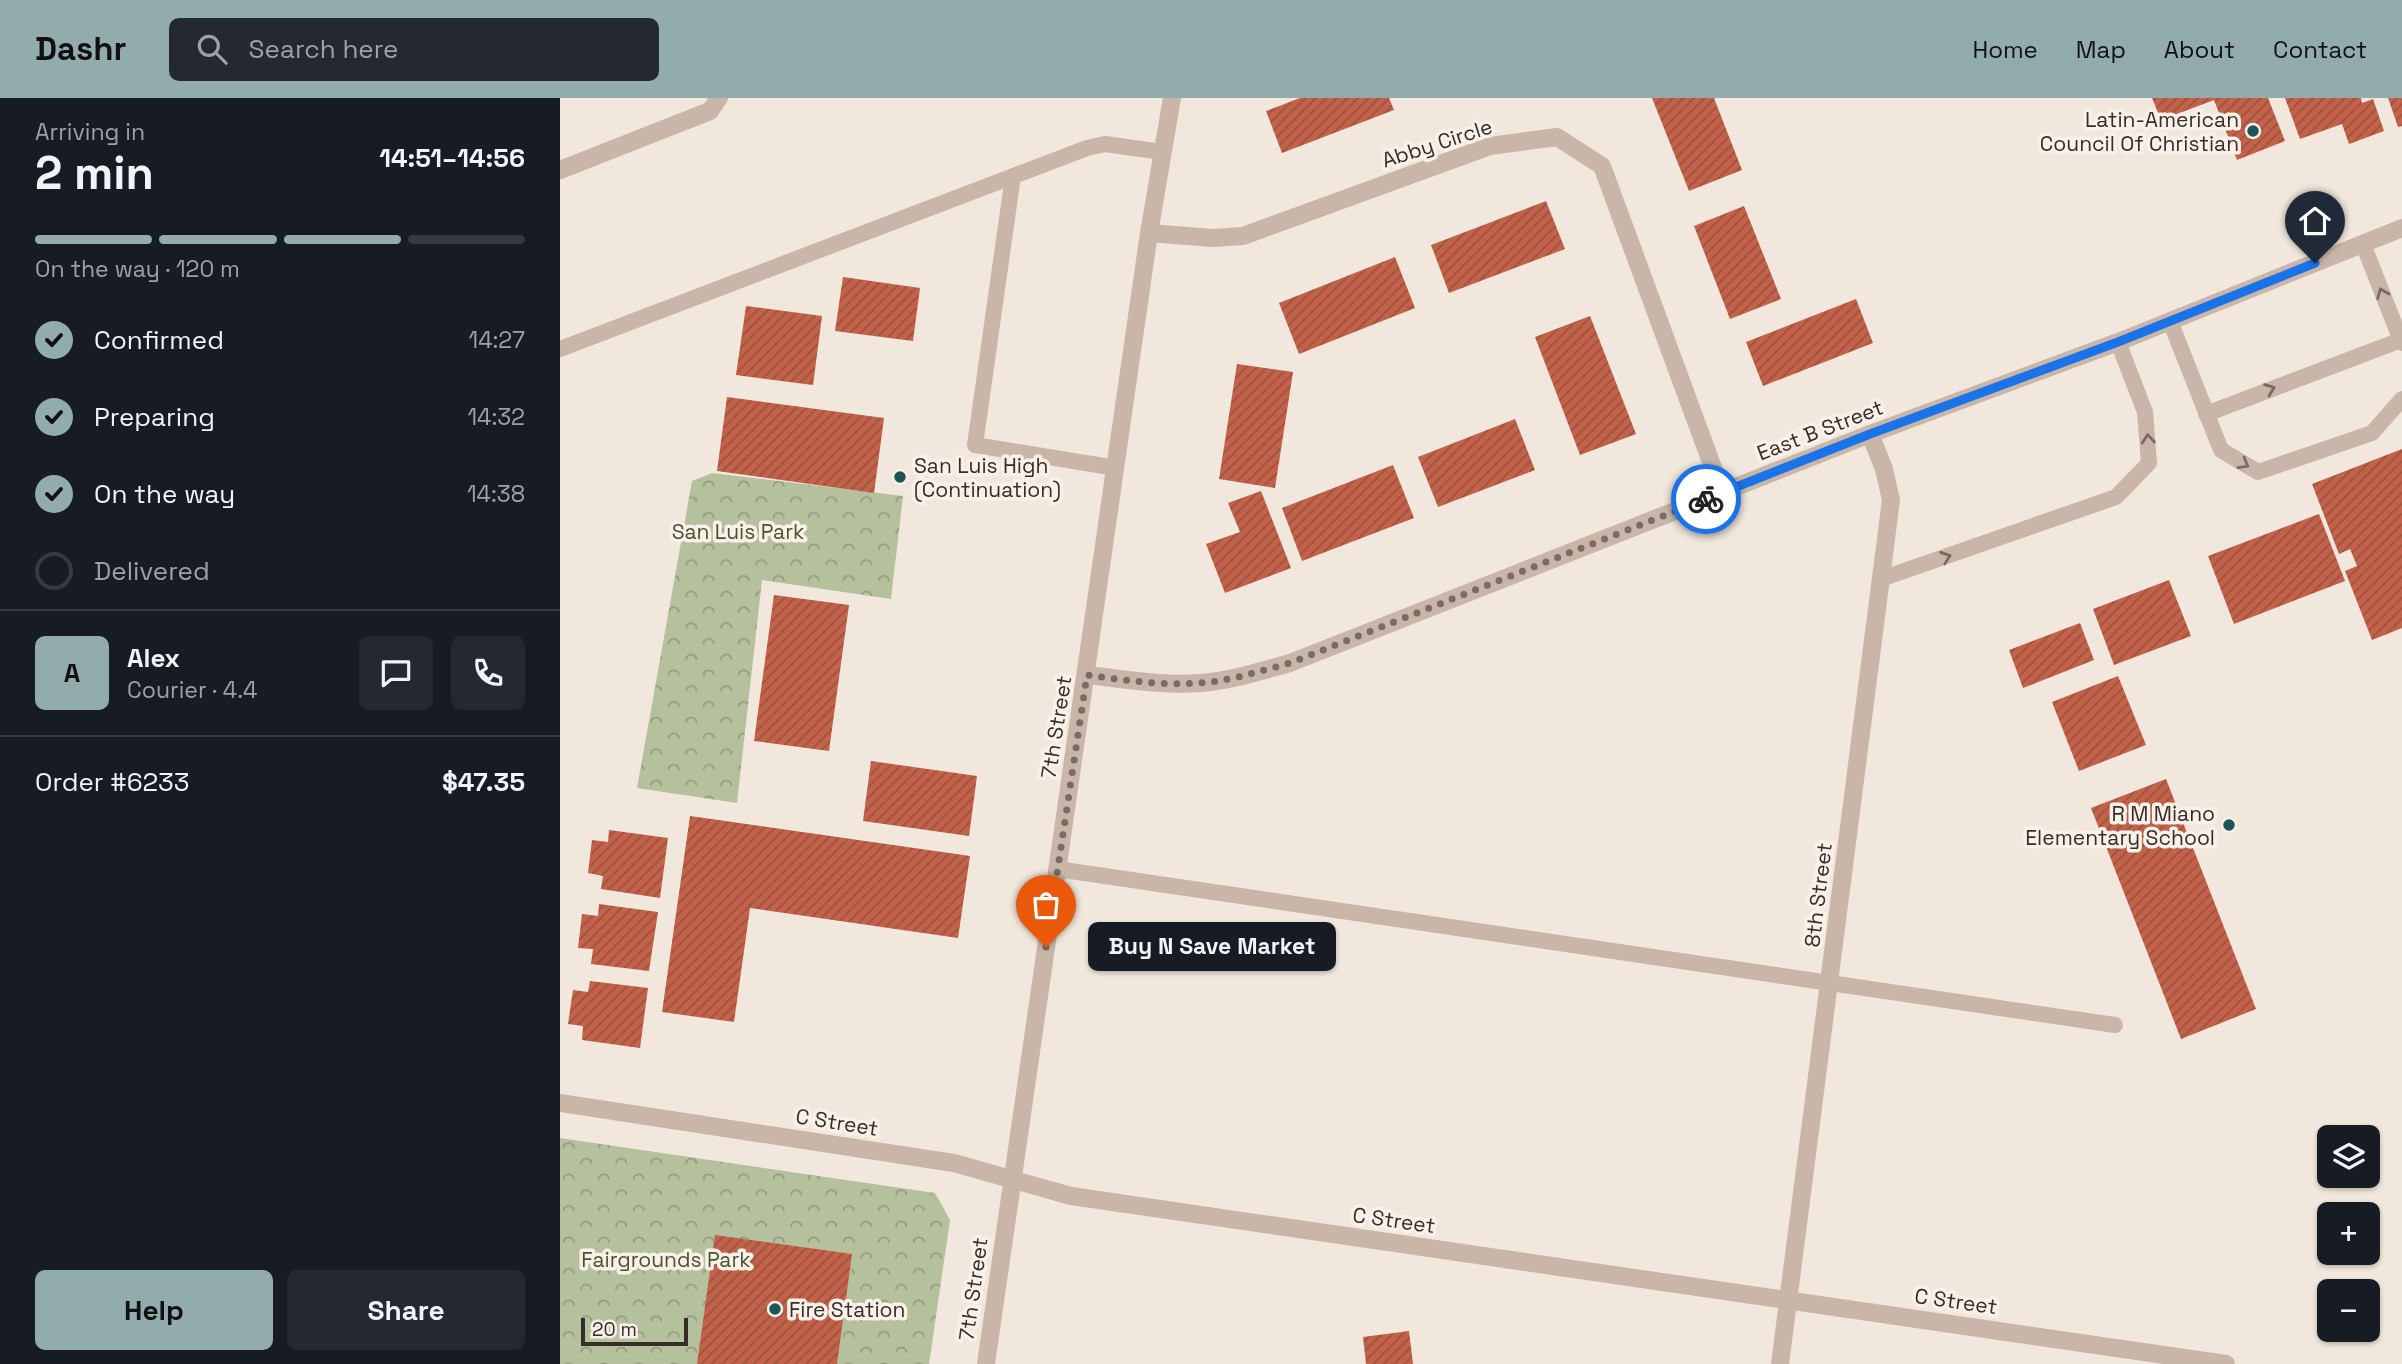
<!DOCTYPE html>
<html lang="en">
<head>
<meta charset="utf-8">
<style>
  :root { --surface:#171b24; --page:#242831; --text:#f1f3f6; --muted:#9ea1a6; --line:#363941; --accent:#92acae }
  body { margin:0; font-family:"Space Grotesk",sans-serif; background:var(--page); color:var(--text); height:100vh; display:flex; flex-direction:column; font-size:26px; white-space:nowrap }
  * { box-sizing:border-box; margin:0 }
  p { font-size:23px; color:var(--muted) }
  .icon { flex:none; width:38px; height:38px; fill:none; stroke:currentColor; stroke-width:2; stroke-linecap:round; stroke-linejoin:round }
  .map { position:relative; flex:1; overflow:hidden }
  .drawer { display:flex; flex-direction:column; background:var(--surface); width:560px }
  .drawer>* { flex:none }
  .buttons { position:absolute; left:1757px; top:1027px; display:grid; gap:14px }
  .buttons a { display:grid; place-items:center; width:63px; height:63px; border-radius:10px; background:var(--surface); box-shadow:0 2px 5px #0004; font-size:35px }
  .scale { position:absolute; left:21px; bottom:18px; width:107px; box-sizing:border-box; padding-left:7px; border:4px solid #362c28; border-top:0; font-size:19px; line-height:24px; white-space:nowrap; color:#362c28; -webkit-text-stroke:5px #f9f1e9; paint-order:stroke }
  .pin { position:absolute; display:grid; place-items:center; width:60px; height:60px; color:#fff; margin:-72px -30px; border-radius:50% 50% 50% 0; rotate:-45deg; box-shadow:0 0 7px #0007 }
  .pin .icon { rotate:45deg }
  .courier { position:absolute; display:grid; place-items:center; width:70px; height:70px; margin:-35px; border:5px solid #1a73e8; border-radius:50%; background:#fff; color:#222; box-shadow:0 2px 9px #0007 }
  .bubble { position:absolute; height:49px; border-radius:10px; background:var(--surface); box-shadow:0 2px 5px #0004; font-size:23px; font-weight:700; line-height:49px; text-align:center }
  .overview em { font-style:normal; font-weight:700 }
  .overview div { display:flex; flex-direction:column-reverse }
  .overview { display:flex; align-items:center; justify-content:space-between; height:119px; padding:0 35px }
  h1 { font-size:46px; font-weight:700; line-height:52px }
  .bar { display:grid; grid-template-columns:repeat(4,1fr); gap:10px 7px; align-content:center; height:84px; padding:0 35px }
  .bar i { height:9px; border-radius:5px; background:var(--line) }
  .bar .on { background:var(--accent) }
  .bar p { grid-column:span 4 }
  .line { display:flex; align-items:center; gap:18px; padding:0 35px; border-top:2px solid var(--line) }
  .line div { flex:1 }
  .round { display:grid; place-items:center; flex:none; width:74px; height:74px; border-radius:10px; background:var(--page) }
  ol { padding:0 35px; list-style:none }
  li { display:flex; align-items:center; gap:21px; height:77px }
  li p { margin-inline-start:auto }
  li .icon { padding:7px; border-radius:50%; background:var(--accent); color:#111; stroke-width:4 }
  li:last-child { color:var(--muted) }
  li i { width:38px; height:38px; border:4px solid var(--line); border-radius:50% }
  .action { display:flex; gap:14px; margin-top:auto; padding:14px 35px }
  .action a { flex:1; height:80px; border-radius:10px; background:var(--accent); color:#111; font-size:28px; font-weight:700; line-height:80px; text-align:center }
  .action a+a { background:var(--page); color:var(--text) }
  header { display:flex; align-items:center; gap:42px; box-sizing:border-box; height:98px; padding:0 35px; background:var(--accent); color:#111 }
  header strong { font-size:33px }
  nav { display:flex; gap:38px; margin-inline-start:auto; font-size:24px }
  .search { width:490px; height:63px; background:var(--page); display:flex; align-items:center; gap:18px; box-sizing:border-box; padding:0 24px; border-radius:10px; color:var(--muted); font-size:26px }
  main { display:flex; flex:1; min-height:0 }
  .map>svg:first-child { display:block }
  .park { fill:url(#park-crowns) }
  .building { fill:url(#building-hatch) }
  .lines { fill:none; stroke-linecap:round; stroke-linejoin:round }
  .service { stroke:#c9b6a8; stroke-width:16 }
  .minor { stroke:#c9b6a8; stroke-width:18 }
  .tertiary { stroke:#c9b6a8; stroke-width:18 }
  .oneway { stroke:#786a62 }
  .done { stroke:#776d67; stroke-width:7; stroke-dasharray:0 12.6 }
  .route { stroke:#1a73e8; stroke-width:9 }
  .poi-dot { fill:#1f5556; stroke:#f9f1e9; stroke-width:2.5 }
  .labels { text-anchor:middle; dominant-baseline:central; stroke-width:7; stroke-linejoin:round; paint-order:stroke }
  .poi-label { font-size:21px; fill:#362c28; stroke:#f9f1e9; text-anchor:end }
  .street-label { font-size:21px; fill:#362c28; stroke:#f9f1e9 }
  .park-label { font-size:21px; fill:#47542d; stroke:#f9f1e9 }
</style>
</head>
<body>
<header>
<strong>Dashr</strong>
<div class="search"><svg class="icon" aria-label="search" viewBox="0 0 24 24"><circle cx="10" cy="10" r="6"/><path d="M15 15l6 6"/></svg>Search here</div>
<nav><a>Home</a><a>Map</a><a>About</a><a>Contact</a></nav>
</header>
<main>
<section class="drawer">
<div class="overview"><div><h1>2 min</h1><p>Arriving in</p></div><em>14:51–14:56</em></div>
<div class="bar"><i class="on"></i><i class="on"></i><i class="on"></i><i></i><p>On the way · 120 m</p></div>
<ol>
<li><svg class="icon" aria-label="check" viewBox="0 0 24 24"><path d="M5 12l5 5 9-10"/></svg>Confirmed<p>14:27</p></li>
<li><svg class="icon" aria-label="check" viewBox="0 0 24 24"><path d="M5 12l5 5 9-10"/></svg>Preparing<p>14:32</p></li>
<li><svg class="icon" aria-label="check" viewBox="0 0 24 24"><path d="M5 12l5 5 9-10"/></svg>On the way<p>14:38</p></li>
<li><i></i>Delivered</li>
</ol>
<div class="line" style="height:126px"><b class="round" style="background:var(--accent);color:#111">A</b><div><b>Alex</b><p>Courier · 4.4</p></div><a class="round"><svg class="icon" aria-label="chat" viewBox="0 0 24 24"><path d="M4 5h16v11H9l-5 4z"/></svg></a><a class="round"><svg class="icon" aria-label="phone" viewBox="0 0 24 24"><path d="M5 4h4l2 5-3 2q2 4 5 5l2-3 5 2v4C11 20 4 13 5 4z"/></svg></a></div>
<div class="line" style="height:91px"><div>Order #6233</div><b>$47.35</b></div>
<div class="action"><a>Help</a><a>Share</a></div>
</section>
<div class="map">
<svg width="1842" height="1266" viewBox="0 0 1842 1266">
  <defs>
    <pattern id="park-crowns" width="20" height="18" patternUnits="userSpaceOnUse" patternTransform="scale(1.75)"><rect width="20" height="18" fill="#b5c09d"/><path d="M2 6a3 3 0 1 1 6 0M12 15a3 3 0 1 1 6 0" fill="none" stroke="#949c80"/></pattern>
    <pattern id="building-hatch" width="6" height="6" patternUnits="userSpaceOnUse" patternTransform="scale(1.75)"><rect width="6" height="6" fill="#c2624a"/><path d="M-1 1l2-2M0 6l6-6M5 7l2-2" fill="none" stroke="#9e513e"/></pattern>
  </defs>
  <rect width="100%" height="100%" fill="#f1e7dc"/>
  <!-- park -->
  <g class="park">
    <polygon points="152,375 343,398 331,501 202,482 177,705 77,690 132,383"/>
    <polygon points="0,1040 375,1095 390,1122 369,1266 0,1266"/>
  </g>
  <!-- building -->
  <g class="building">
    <polygon points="740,0 829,0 834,12 722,55 706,13"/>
    <polygon points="1092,0 1154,0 1182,72 1129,93"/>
    <polygon points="1592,0 1708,0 1725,43 1677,62 1654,2 1601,22"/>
    <polygon points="1725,0 1801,0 1802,5 1813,1 1824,33 1789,46 1782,26 1740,41"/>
    <polygon points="1828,0 1842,0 1842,28 1838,29"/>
    <polygon points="986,103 1005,151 889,195 871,147"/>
    <polygon points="1184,108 1221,201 1170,221 1134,128"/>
    <polygon points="835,159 855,210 739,256 719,205"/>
    <polygon points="283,179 360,190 353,243 275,233"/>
    <polygon points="1296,201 1313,245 1203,288 1186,244"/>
    <polygon points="186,208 262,218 253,287 176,277"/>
    <polygon points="1030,218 1076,336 1020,357 975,239"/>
    <polygon points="677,266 733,274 715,390 659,381"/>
    <polygon points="167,299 324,320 314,395 157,373"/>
    <polygon points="955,321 975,372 878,409 858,359"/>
    <polygon points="1842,351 1842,530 1812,542 1785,473 1797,468 1790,451 1779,456 1752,386"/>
    <polygon points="833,367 854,420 742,463 722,410"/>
    <polygon points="701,393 731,470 665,495 646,446 680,434 668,405"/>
    <polygon points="1759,416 1785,483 1674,526 1648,458"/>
    <polygon points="1609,482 1631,538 1554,567 1533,511"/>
    <polygon points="214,497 289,507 269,653 194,643"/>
    <polygon points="1520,525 1534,562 1463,590 1449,552"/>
    <polygon points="1558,578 1586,647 1519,673 1492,604"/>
    <polygon points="311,663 417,678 409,738 303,723"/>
    <polygon points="1606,681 1696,911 1621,941 1531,710"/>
    <polygon points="130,718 410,758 398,840 190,810 174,924 102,914"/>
    <polygon points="49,732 108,740 100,800 41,791 43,778 28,775 32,742 48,744"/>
    <polygon points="39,806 98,814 89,873 31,866 33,851 18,850 22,816 38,818"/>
    <polygon points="30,883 88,890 80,950 22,942 23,928 8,926 13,892 28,894"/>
    <polygon points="155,1137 292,1156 277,1266 137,1266"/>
    <polygon points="849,1233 853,1266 806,1266 803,1239"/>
  </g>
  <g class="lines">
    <!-- service -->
    <g class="service">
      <polyline points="453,78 415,347 556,370"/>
      <polyline points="1803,146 1842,245"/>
      <polyline points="1610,223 1661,352 1698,374 1812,335 1842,301"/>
      <polyline points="0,251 527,50 545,46 602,54"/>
      <polyline points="1646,316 1841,242"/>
      <polyline points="1321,481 1556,399 1589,365 1585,314 1558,244"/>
      <polyline points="497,771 1555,927"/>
    </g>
    <!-- minor -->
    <g class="minor">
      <polyline points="0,72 150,13 159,0"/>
      <polyline points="589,135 653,140 683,138 930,48 997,39 1042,68 1162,394"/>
      <path d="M 527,577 C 564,581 602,588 640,585 C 670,583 701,573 730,565 L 1310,336 L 1558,244 L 1842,130"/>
      <polyline points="0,1005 394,1065 511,1098 1666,1266"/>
      <polyline points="1220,1266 1331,402 1324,371 1310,336"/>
    </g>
    <!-- tertiary -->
    <polyline class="tertiary" points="426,1266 589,135 612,0"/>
  </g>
  <!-- one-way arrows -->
  <defs><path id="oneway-chevron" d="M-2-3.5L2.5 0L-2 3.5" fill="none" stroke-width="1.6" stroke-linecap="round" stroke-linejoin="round" transform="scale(1.75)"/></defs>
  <g class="oneway">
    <use href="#oneway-chevron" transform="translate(1822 195) rotate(-112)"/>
    <use href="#oneway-chevron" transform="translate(1710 291) rotate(-21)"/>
    <use href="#oneway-chevron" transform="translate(1588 341) rotate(-95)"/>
    <use href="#oneway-chevron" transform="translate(1684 366) rotate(30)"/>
    <use href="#oneway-chevron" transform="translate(1386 459) rotate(-19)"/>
  </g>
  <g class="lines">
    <!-- done -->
    <path class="done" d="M 486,849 L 527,577 C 564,582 602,588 640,585 C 670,583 700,573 730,565 L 1146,401"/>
    <!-- route -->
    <polyline class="route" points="1146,401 1310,336 1558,244 1755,165"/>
  </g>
  <!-- markers -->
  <g class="poi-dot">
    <circle cx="1693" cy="33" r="7"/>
    <circle cx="340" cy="379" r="7"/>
    <circle cx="1669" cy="727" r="7"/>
    <circle cx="215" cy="1211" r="7"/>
  </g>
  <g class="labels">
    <!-- poi labels -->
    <g class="poi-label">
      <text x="1679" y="21">Latin-American<tspan x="1679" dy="24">Council Of Christian</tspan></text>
      <text x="354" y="367" text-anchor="start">San Luis High<tspan x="354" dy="24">(Continuation)</tspan></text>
      <text x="1655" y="715">R M Miano<tspan x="1655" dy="24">Elementary School</tspan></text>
      <text x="229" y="1211" text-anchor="start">Fire Station</text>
    </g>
    <!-- street labels -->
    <g class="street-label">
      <text transform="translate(877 45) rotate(-18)">Abby Circle</text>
      <text transform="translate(1260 332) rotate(-21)">East B Street</text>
      <text transform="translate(496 629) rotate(-81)">7th Street</text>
      <text transform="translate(1258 797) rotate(-83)">8th Street</text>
      <text transform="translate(277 1024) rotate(9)">C Street</text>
      <text transform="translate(834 1122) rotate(8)">C Street</text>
      <text transform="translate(413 1191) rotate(-82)">7th Street</text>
      <text transform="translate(1396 1203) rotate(8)">C Street</text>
    </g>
    <!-- park labels -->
    <g class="park-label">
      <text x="178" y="433">San Luis Park</text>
      <text x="106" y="1161">Fairgrounds Park</text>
    </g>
  </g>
</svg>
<div class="buttons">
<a><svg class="icon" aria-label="layers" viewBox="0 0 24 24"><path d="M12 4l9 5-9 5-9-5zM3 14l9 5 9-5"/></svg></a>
<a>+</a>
<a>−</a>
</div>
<div class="scale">20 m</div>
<div class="pin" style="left:486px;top:849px;background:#ea580c"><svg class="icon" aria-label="bag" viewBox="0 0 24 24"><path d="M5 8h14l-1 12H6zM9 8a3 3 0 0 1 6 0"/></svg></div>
<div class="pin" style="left:1755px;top:165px;background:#1f2937"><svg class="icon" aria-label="home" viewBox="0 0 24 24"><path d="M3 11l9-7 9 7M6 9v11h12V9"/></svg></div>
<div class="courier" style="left:1146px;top:401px"><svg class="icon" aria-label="bike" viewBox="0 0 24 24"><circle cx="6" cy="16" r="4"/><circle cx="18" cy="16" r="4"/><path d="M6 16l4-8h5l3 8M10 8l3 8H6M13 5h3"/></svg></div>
<div class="bubble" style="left:528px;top:824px;width:248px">Buy N Save Market</div>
</div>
</main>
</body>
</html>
